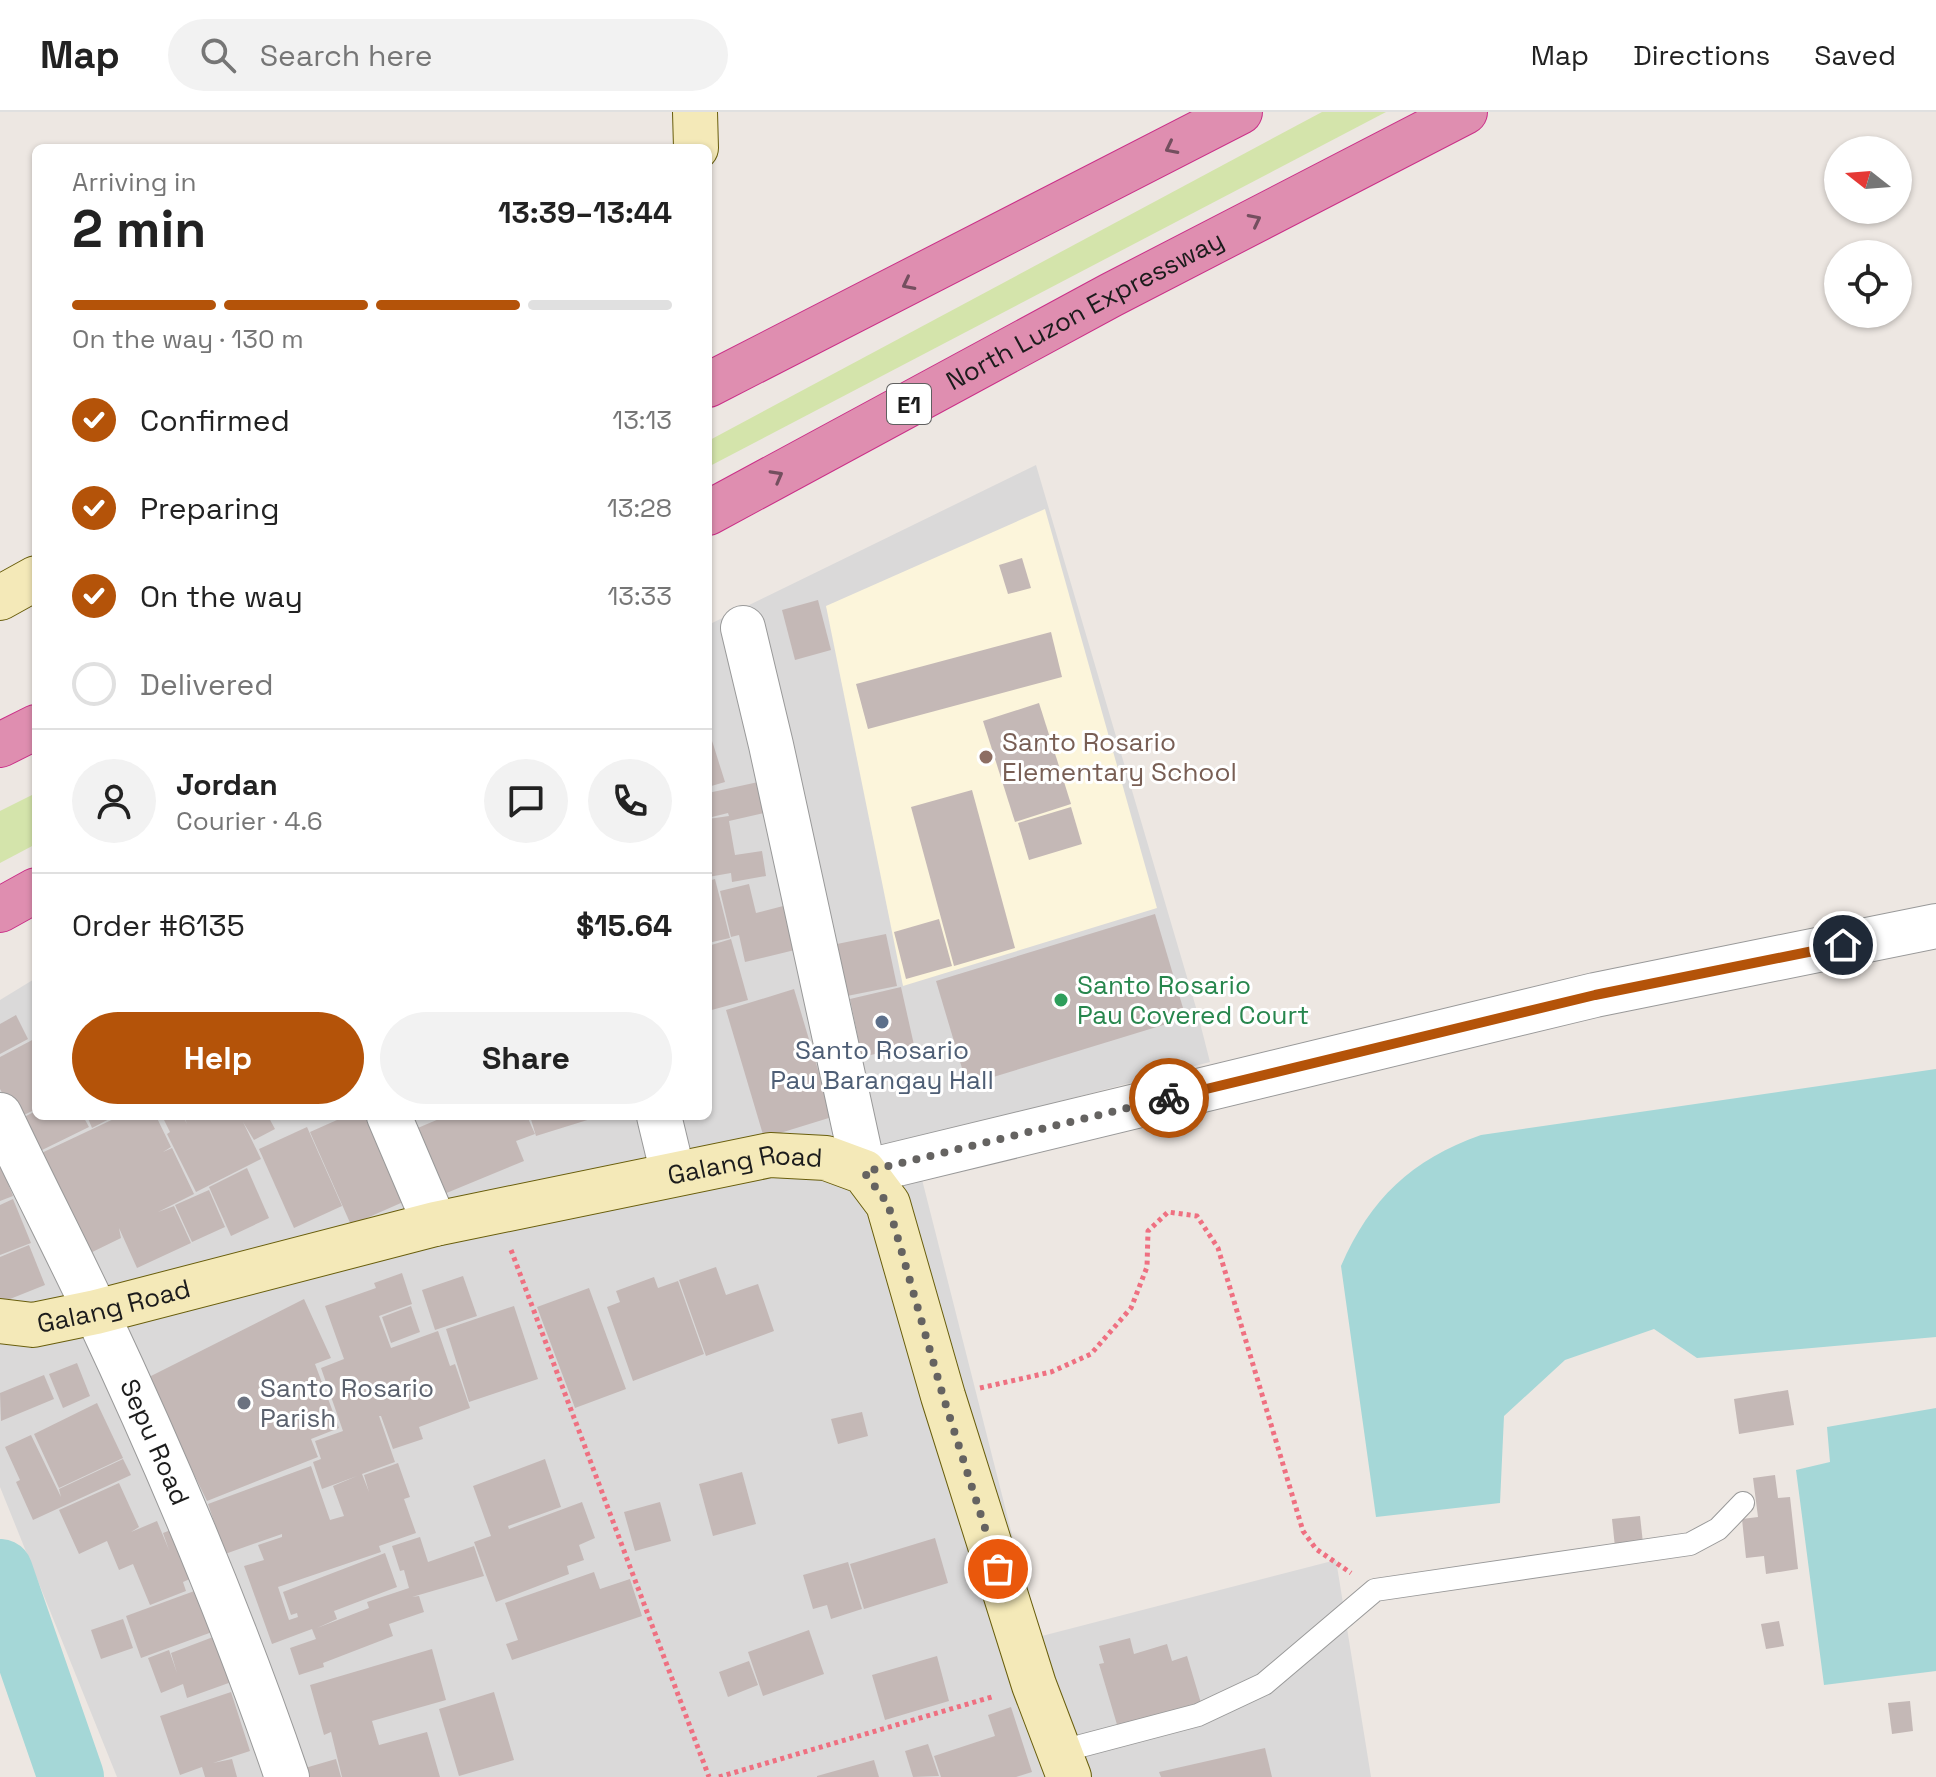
<!DOCTYPE html>
<html lang="en">
<head>
<meta charset="utf-8">
<style>
  :root { --surface:#fff; --page:#f2f2f2; --text:#222; --muted:#767676; --line:#e0e0e0; --accent:#b45309 }
  body { margin:0; font-family:"Space Grotesk",sans-serif; background:var(--page); color:var(--text); height:100vh; display:flex; flex-direction:column; font-size:30px; white-space:nowrap }
  * { box-sizing:border-box; margin:0 }
  p { font-size:26px; color:var(--muted) }
  .icon { flex:none; width:44px; height:44px; fill:none; stroke:currentColor; stroke-width:2; stroke-linecap:round; stroke-linejoin:round }
  .map { position:relative; flex:1; overflow:hidden }
  .drawer { position:absolute; left:32px; top:32px; width:680px; height:976px; display:flex; flex-direction:column; background:var(--surface); border-radius:12px; box-shadow:0 2px 6px #0004 }
  .drawer>* { flex:none }
  .needle { width:52px; rotate:287deg }
  .tools { position:absolute; left:1824px; top:24px; display:grid; gap:16px }
  .tools a { display:grid; place-items:center; width:88px; height:88px; border-radius:50%; background:var(--surface); box-shadow:0 2px 6px #0004; font-size:40px }
  .pin { position:absolute; display:grid; place-items:center; width:68px; height:68px; color:#fff; margin:-34px; border:4px solid #fff; border-radius:50%; box-shadow:0 2px 8px #0007 }
  .courier { position:absolute; display:grid; place-items:center; width:80px; height:80px; margin:-40px; border:6px solid #b45309; border-radius:50%; background:#fff; color:#222; box-shadow:0 2px 10px #0007 }
  .summary em { font-style:normal; font-weight:700 }
  .summary div { display:flex; flex-direction:column-reverse }
  .summary { display:flex; align-items:center; justify-content:space-between; height:136px; padding:0 40px }
  h1 { font-size:52px; font-weight:700; line-height:60px }
  .bar { display:grid; grid-template-columns:repeat(4,1fr); gap:12px 8px; align-content:center; height:96px; padding:0 40px }
  .bar i { height:10px; border-radius:6px; background:var(--line) }
  .bar .selected { background:var(--accent) }
  .bar p { grid-column:span 4 }
  .line { display:flex; align-items:center; gap:20px; padding:0 40px; border-top:2px solid var(--line) }
  .line div { flex:1 }
  .round { display:grid; place-items:center; flex:none; width:84px; height:84px; border-radius:42px; background:var(--page) }
  ol { padding:0 40px; list-style:none }
  li { display:flex; align-items:center; gap:24px; height:88px }
  li p { margin-inline-start:auto }
  li .icon { padding:8px; border-radius:50%; background:var(--accent); color:#fff; stroke-width:4 }
  li:last-child { color:var(--muted) }
  li i { width:44px; height:44px; border:4px solid var(--line); border-radius:50% }
  .action { display:flex; gap:16px; margin-top:auto; padding:16px 40px }
  .action a { flex:1; height:92px; border-radius:48px; background:var(--accent); color:#fff; font-size:32px; font-weight:700; line-height:92px; text-align:center }
  .action a+a { background:var(--page); color:var(--text) }
  header { display:flex; align-items:center; gap:48px; box-sizing:border-box; height:112px; padding:0 40px; background:var(--surface); border-bottom:2px solid var(--line) }
  header strong { font-size:38px }
  nav { display:flex; gap:44px; margin-inline-start:auto; font-size:28px }
  .search { width:560px; height:72px; background:var(--page); display:flex; align-items:center; gap:20px; box-sizing:border-box; padding:0 28px; border-radius:44px; color:var(--muted); font-size:30px }
  .map>svg:first-child { display:block }
  .residential { fill:#dad9d9 }
  .education { fill:#fcf5db }
  .grass { fill:#d4e4ab }
  .water { fill:#a5d7d7 }
  .lines { fill:none; stroke-linecap:round; stroke-linejoin:round }
  .river { stroke:#a5d7d7; stroke-width:66 }
  .building { fill:#c4b8b6 }
  .lane-casing { stroke:#999; stroke-width:24 }
  .street-casing { stroke:#999; stroke-width:46 }
  .secondary-casing { stroke:#695e0c; stroke-width:46 }
  .highway-casing { stroke:#ca3088; stroke-width:46 }
  .path { stroke:#ef7081; stroke-width:5; stroke-dasharray:4 4; stroke-linecap:butt }
  .lane { stroke:#fff; stroke-width:22 }
  .street { stroke:#fff; stroke-width:44 }
  .secondary { stroke:#f4e9b8; stroke-width:44 }
  .highway { stroke:#df8eb0; stroke-width:44 }
  .oneway { stroke:#744f5f }
  .done { stroke:#656361; stroke-width:8; stroke-dasharray:0 14.4 }
  .route { stroke:#b45309; stroke-width:10 }
  .education-dot { fill:#8d6e63; stroke:#fff; stroke-width:3 }
  .leisure-dot { fill:#2e9e5b; stroke:#fff; stroke-width:3 }
  .service-dot { fill:#5c6f8a; stroke:#fff; stroke-width:3 }
  .worship-dot { fill:#6b7280; stroke:#fff; stroke-width:3 }
  .labels { text-anchor:middle; dominant-baseline:central; stroke-width:6; stroke-linejoin:round; paint-order:stroke }
  .shield { fill:#fff; stroke:#606060; stroke-width:2 }
  .shield-label { font-size:24px; font-weight:bold; fill:#1c1c1c }
  .street-label { font-size:26px; fill:#1c1c1c; stroke:#fff }
  .education-label { font-size:26px; fill:#785e54; stroke:#fff; text-anchor:start }
  .leisure-label { font-size:26px; fill:#27864d; stroke:#fff; text-anchor:start }
  .service-label { font-size:26px; fill:#4e5e75; stroke:#fff }
  .worship-label { font-size:26px; fill:#5b616d; stroke:#fff; text-anchor:start }
</style>
</head>
<body>
<header>
<strong>Map</strong>
<div class="search"><svg class="icon" aria-label="search" viewBox="0 0 24 24"><circle cx="10" cy="10" r="6"/><path d="M15 15l6 6"/></svg>Search here</div>
<nav><a>Map</a><a>Directions</a><a>Saved</a></nav>
</header>
<div class="map">
<svg width="1936" height="1665" viewBox="0 0 1936 1665">
  <rect width="100%" height="100%" fill="#ede7e2"/>
  <!-- residential -->
  <polygon class="residential" points="1036,353 1197,899 1210,950 912,1028 1038,1525 1336,1448 1371,1665 117,1665 0,1375 0,888 36,866 36,1004 708,1004 708,513"/>
  <!-- education -->
  <polygon class="education" points="1045,397 1157,796 903,874 826,494"/>
  <!-- grass -->
  <g class="grass">
    <polygon points="1322,0 1386,0 708,355 708,329"/>
    <polygon points="36,681 36,732 0,751 0,699"/>
  </g>
  <!-- water -->
  <g class="water">
    <path d="M 1936,957 L 1936,1225 L 1697,1246 L 1654,1217 L 1565,1248 L 1504,1304 L 1500,1391 L 1376,1405 L 1341,1154 C 1371,1086 1411,1048 1481,1023 Z"/>
    <polygon points="1936,1296 1936,1559 1824,1573 1796,1358 1830,1350 1827,1315"/>
  </g>
  <g class="lines">
    <!-- river -->
    <polyline class="river" points="0,1460 71,1665"/>
  </g>
  <!-- building -->
  <g class="building">
    <polygon points="1022,446 1031,476 1008,482 999,453"/>
    <polygon points="818,488 831,538 795,548 782,498"/>
    <polygon points="1051,520 1062,565 868,617 856,572"/>
    <polygon points="1039,591 1071,692 1015,710 983,609"/>
    <polygon points="708,616 725,670 708,675"/>
    <polygon points="767,668 773,699 729,709 735,743 762,739 766,764 732,770 731,761 708,765 708,707 729,704 728,701 708,706 708,681"/>
    <polygon points="972,678 1015,836 954,854 911,695"/>
    <polygon points="1071,695 1082,732 1029,748 1018,711"/>
    <polygon points="715,767 730,826 708,831 708,769"/>
    <polygon points="749,772 756,801 787,793 803,836 745,850 739,823 731,825 720,779"/>
    <polygon points="1155,802 1186,906 967,973 936,869"/>
    <polygon points="939,807 952,854 906,867 894,820"/>
    <polygon points="886,822 897,874 847,884 837,832"/>
    <polygon points="731,827 748,888 708,899 708,834"/>
    <polygon points="901,875 914,933 862,945 850,887"/>
    <polygon points="794,877 832,1005 764,1026 726,898"/>
    <polygon points="16,903 28,927 0,942 0,912"/>
    <polygon points="36,926 36,997 16,1007 0,977 0,945"/>
    <polygon points="36,999 36,1004 83,1004 89,1015 36,1041 20,1007"/>
    <polygon points="87,1004 115,1004 92,1016"/>
    <polygon points="120,1004 156,1004 171,1035 163,1040 172,1036 194,1082 158,1100 174,1094 191,1131 137,1156 119,1116 121,1126 80,1146 33,1045"/>
    <polygon points="162,1004 183,1004 187,1012 184,1004 268,1004 275,1017 254,1028 243,1010 261,1047 196,1080 167,1022 170,1020"/>
    <polygon points="336,1004 384,1004 419,1083 351,1113 310,1020 337,1008"/>
    <polygon points="446,1004 527,1004 535,1022 516,1029 524,1049 432,1087 406,1021"/>
    <polygon points="530,1004 597,1004 597,1005 536,1024"/>
    <polygon points="307,1015 342,1094 294,1116 259,1037"/>
    <polygon points="0,1052 13,1084 0,1089"/>
    <polygon points="247,1056 269,1106 231,1124 209,1075"/>
    <polygon points="209,1078 225,1115 192,1130 175,1093"/>
    <polygon points="13,1087 31,1131 0,1143 0,1093"/>
    <polygon points="29,1133 45,1173 0,1191 0,1145"/>
    <polygon points="716,1155 726,1183 758,1172 774,1219 706,1244 679,1168"/>
    <polygon points="402,1161 412,1192 379,1204 391,1236 438,1219 450,1254 455,1252 470,1296 419,1315 423,1327 393,1337 381,1304 379,1304 395,1350 362,1362 369,1380 364,1363 398,1351 410,1385 404,1387 416,1421 379,1434 381,1440 278,1475 289,1508 298,1505 297,1501 291,1503 283,1480 385,1441 397,1475 334,1499 337,1507 317,1516 369,1496 367,1490 409,1476 404,1458 400,1459 392,1434 420,1425 428,1450 474,1434 484,1464 412,1485 419,1484 424,1500 389,1512 393,1524 323,1551 324,1555 299,1563 290,1536 316,1527 312,1517 272,1532 244,1454 264,1448 258,1433 282,1425 282,1422 225,1442 208,1392 311,1354 330,1408 344,1404 333,1374 357,1364 322,1377 313,1350 321,1347 315,1329 343,1319 321,1256 344,1247 325,1194 376,1176 374,1171"/>
    <polygon points="463,1164 477,1204 435,1218 422,1178"/>
    <polygon points="654,1165 658,1176 678,1169 704,1242 633,1269 607,1195 620,1190 616,1179"/>
    <polygon points="589,1176 626,1277 575,1296 537,1195"/>
    <polygon points="304,1187 331,1246 315,1252 339,1316 311,1327 318,1345 207,1389 147,1266"/>
    <polygon points="411,1194 420,1220 391,1231 382,1205"/>
    <polygon points="514,1194 538,1267 469,1290 446,1217"/>
    <polygon points="77,1251 90,1284 63,1296 49,1262"/>
    <polygon points="44,1263 54,1287 1,1309 0,1281"/>
    <polygon points="1788,1278 1794,1313 1739,1322 1734,1287"/>
    <polygon points="97,1291 123,1346 59,1376 34,1322"/>
    <polygon points="862,1300 868,1324 838,1332 831,1307"/>
    <polygon points="31,1323 61,1385 59,1377 123,1347 131,1363 33,1408 16,1370 20,1368 5,1335"/>
    <polygon points="545,1347 561,1395 508,1414 509,1417 582,1390 595,1426 579,1433 584,1448 567,1454 569,1462 496,1490 474,1430 491,1424 473,1374"/>
    <polygon points="742,1360 756,1412 713,1424 699,1372"/>
    <polygon points="1775,1363 1778,1386 1790,1385 1798,1457 1766,1462 1764,1444 1746,1446 1742,1407 1758,1405 1753,1366"/>
    <polygon points="119,1371 139,1415 131,1420 157,1409 169,1438 163,1421 181,1414 201,1462 183,1470 186,1479 150,1493 133,1452 119,1458 107,1429 79,1442 59,1398"/>
    <polygon points="660,1390 671,1429 635,1439 624,1400"/>
    <polygon points="1640,1404 1643,1431 1615,1435 1612,1407"/>
    <polygon points="935,1426 948,1471 864,1497 850,1452"/>
    <polygon points="848,1450 862,1497 831,1507 827,1493 813,1497 803,1463"/>
    <polygon points="594,1460 600,1477 630,1467 642,1504 512,1548 506,1532 518,1528 505,1491"/>
    <polygon points="208,1474 223,1516 141,1546 126,1504"/>
    <polygon points="123,1507 133,1536 101,1547 91,1518"/>
    <polygon points="1779,1509 1784,1534 1766,1537 1761,1512"/>
    <polygon points="809,1518 824,1562 763,1584 748,1540"/>
    <polygon points="221,1522 237,1568 187,1586 183,1572 161,1581 148,1546 169,1538 177,1561 171,1541"/>
    <polygon points="1130,1526 1134,1542 1167,1532 1172,1549 1187,1544 1201,1591 1118,1616 1099,1552 1104,1551 1099,1534"/>
    <polygon points="432,1537 446,1588 372,1609 379,1633 427,1620 440,1665 342,1665 331,1620 324,1623 310,1573"/>
    <polygon points="937,1544 949,1589 885,1608 872,1563"/>
    <polygon points="749,1549 758,1573 728,1585 719,1560"/>
    <polygon points="231,1580 250,1639 213,1651 232,1647 237,1665 205,1665 202,1655 180,1663 160,1604"/>
    <polygon points="494,1580 514,1648 459,1664 439,1597"/>
    <polygon points="1910,1589 1913,1619 1892,1622 1888,1591"/>
    <polygon points="1011,1595 1032,1660 1016,1665 941,1665 934,1644 995,1624 988,1603"/>
    <polygon points="928,1632 939,1664 913,1665 905,1639"/>
    <polygon points="1265,1636 1272,1665 1161,1665 1159,1660"/>
    <polygon points="336,1647 341,1665 300,1665 298,1658"/>
    <polygon points="874,1648 879,1665 817,1665 817,1664"/>
  </g>
  <g class="lines">
    <defs>
      <polyline id="lane" points="1058,1640 1198,1603 1264,1572 1375,1478 1690,1432 1718,1417 1743,1391"/>
      <g id="street">
        <polyline points="743,516 771,633 864,1060 1595,883 1936,814"/>
        <path id="s1" d="M 0,1003 C 31,1069 65,1134 96,1200 C 167,1351 233,1507 287,1665"/>
        <polyline points="389,1004 435,1112"/>
        <polyline points="659,1004 673,1062"/>
      </g>
      <g id="secondary">
        <polyline points="695,0 696,36"/>
        <polyline points="0,486 36,466"/>
        <path id="s2" d="M 0,1209 L 33,1213 L 96,1200 L 435,1112 L 770,1043 L 826,1046 L 864,1060 L 888,1092 L 943,1284 L 1034,1573 L 1069,1665"/>
      </g>
      <g id="highway">
        <polyline points="708,273 1240,0"/>
        <path id="s3" d="M 708,401 L 1111,183 L 1465,0"/>
        <polyline points="0,633 36,615"/>
        <polyline points="0,798 36,778"/>
      </g>
    </defs>
    <!-- lane casing -->
    <use href="#lane" class="lane-casing"/>
    <!-- street casing -->
    <use href="#street" class="street-casing"/>
    <!-- secondary casing -->
    <use href="#secondary" class="secondary-casing"/>
    <!-- highway casing -->
    <use href="#highway" class="highway-casing"/>
    <!-- path -->
    <g class="path">
      <polyline points="511,1138 709,1665"/>
      <polyline points="980,1276 1051,1260 1091,1242 1131,1196 1147,1155 1148,1119 1168,1100 1197,1104 1218,1136 1303,1419 1316,1437 1351,1461"/>
      <polyline points="719,1665 995,1584"/>
    </g>
    <!-- lane -->
    <use href="#lane" class="lane"/>
    <!-- street -->
    <use href="#street" class="street"/>
    <!-- secondary -->
    <use href="#secondary" class="secondary"/>
    <!-- highway -->
    <use href="#highway" class="highway"/>
  </g>
  <!-- one-way arrows -->
  <defs><path id="oneway-chevron" d="M-2-3.5L2.5 0L-2 3.5" fill="none" stroke-width="1.6" stroke-linecap="round" stroke-linejoin="round" transform="scale(2)"/></defs>
  <g class="oneway">
    <use href="#oneway-chevron" transform="translate(1171 36) rotate(153)"/>
    <use href="#oneway-chevron" transform="translate(1255 108) rotate(-27)"/>
    <use href="#oneway-chevron" transform="translate(908 172) rotate(153)"/>
    <use href="#oneway-chevron" transform="translate(777 364) rotate(-29)"/>
  </g>
  <g class="lines">
    <!-- done -->
    <polyline class="done" points="998,1457 943,1284 888,1092 864,1060 1169,986"/>
    <!-- route -->
    <polyline class="route" points="1169,986 1595,883 1843,833"/>
  </g>
  <!-- markers -->
  <circle class="education-dot" cx="986" cy="645" r="8"/>
  <circle class="leisure-dot" cx="1061" cy="888" r="8"/>
  <circle class="service-dot" cx="882" cy="910" r="8"/>
  <circle class="worship-dot" cx="244" cy="1291" r="8"/>
  <g class="labels">
    <!-- shield labels -->
    <rect class="shield" x="887" y="272" width="44" height="40" rx="6"/>
    <g class="shield-label">
      <text x="909" y="292">E1</text>
    </g>
    <!-- street labels -->
    <g class="street-label">
      <text stroke="none"><textPath href="#s3" startOffset="428">North Luzon Expressway</textPath></text>
      <text stroke="none"><textPath href="#s2" startOffset="764">Galang Road</textPath></text>
      <text stroke="none"><textPath href="#s2" startOffset="116">Galang Road</textPath></text>
      <text stroke="none"><textPath href="#s1" startOffset="362">Sepu Road</textPath></text>
    </g>
    <!-- education labels -->
    <g class="education-label">
      <text x="1002" y="630">Santo Rosario<tspan x="1002" dy="30">Elementary School</tspan></text>
    </g>
    <!-- leisure labels -->
    <g class="leisure-label">
      <text x="1077" y="873">Santo Rosario<tspan x="1077" dy="30">Pau Covered Court</tspan></text>
    </g>
    <!-- service labels -->
    <g class="service-label">
      <text x="882" y="938">Santo Rosario<tspan x="882" dy="30">Pau Barangay Hall</tspan></text>
    </g>
    <!-- worship labels -->
    <g class="worship-label">
      <text x="260" y="1276">Santo Rosario<tspan x="260" dy="30">Parish</tspan></text>
    </g>
  </g>
</svg>
<div class="tools">
<a><svg class="needle" viewBox="-14 -14 28 28"><path d="M0-13l5 13h-10z" fill="#e53935"/><path d="M0 13l5-13h-10z" fill="#767676"/></svg></a>
<a><svg class="icon" aria-label="locate" viewBox="0 0 24 24"><circle cx="12" cy="12" r="6"/><path d="M12 2v4M12 18v4M2 12h4M18 12h4"/></svg></a>
</div>
<div class="pin" style="left:998px;top:1457px;background:#ea580c"><svg class="icon" aria-label="bag" viewBox="0 0 24 24"><path d="M5 8h14l-1 12H6zM9 8a3 3 0 0 1 6 0"/></svg></div>
<div class="pin" style="left:1843px;top:833px;background:#1f2937"><svg class="icon" aria-label="home" viewBox="0 0 24 24"><path d="M3 11l9-7 9 7M6 9v11h12V9"/></svg></div>
<div class="courier" style="left:1169px;top:986px"><svg class="icon" aria-label="bike" viewBox="0 0 24 24"><circle cx="6" cy="16" r="4"/><circle cx="18" cy="16" r="4"/><path d="M6 16l4-8h5l3 8M10 8l3 8H6M13 5h3"/></svg></div>
<section class="drawer">
<div class="summary"><div><h1>2 min</h1><p>Arriving in</p></div><em>13:39–13:44</em></div>
<div class="bar"><i class="selected"></i><i class="selected"></i><i class="selected"></i><i></i><p>On the way · 130 m</p></div>
<ol>
<li><svg class="icon" aria-label="check" viewBox="0 0 24 24"><path d="M5 12l5 5 9-10"/></svg>Confirmed<p>13:13</p></li>
<li><svg class="icon" aria-label="check" viewBox="0 0 24 24"><path d="M5 12l5 5 9-10"/></svg>Preparing<p>13:28</p></li>
<li><svg class="icon" aria-label="check" viewBox="0 0 24 24"><path d="M5 12l5 5 9-10"/></svg>On the way<p>13:33</p></li>
<li><i></i>Delivered</li>
</ol>
<div class="line" style="height:144px"><a class="round"><svg class="icon" aria-label="person" viewBox="0 0 24 24"><circle cx="12" cy="8" r="4"/><path d="M4 21q1-7 8-7t8 7"/></svg></a><div><b>Jordan</b><p>Courier · 4.6</p></div><a class="round"><svg class="icon" aria-label="chat" viewBox="0 0 24 24"><path d="M4 5h16v11H9l-5 4z"/></svg></a><a class="round"><svg class="icon" aria-label="phone" viewBox="0 0 24 24"><path d="M5 4h4l2 5-3 2q2 4 5 5l2-3 5 2v4C11 20 4 13 5 4z"/></svg></a></div>
<div class="line" style="height:104px"><div>Order #6135</div><b>$15.64</b></div>
<div class="action"><a>Help</a><a>Share</a></div>
</section>
</div>
</body>
</html>
